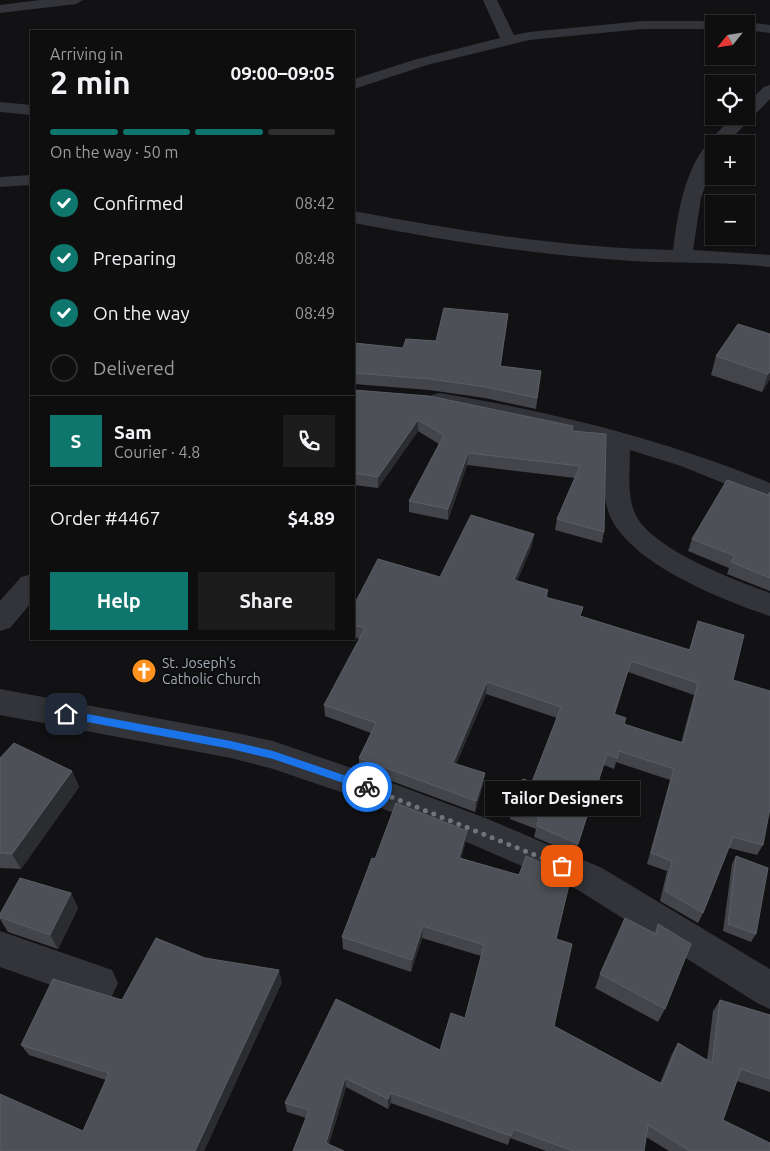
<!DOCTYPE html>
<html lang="en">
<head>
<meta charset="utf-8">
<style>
  :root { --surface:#0e0e0f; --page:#1c1c1d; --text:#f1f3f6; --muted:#9b9c9e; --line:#2e2e2f; --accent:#0f766e }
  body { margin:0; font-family:Ubuntu,sans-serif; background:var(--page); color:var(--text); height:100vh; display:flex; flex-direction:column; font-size:19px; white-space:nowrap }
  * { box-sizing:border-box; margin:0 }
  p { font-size:16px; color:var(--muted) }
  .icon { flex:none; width:28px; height:28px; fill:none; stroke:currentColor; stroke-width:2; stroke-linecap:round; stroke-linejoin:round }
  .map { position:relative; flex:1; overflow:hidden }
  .side { position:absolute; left:30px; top:30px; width:325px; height:610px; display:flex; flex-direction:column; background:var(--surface); border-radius:0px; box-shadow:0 1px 4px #0004,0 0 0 1px var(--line) }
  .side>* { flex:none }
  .needle { width:32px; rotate:240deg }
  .buttons { position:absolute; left:705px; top:15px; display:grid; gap:10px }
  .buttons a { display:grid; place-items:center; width:50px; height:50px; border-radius:0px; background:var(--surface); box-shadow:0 1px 4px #0004,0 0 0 1px var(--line); font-size:25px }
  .pin { position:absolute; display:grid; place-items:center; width:42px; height:42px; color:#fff; margin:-21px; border-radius:10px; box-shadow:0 2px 8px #0006 }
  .courier { position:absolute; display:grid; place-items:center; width:50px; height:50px; margin:-25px; border:4px solid #1a73e8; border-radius:50%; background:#fff; color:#222; box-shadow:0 1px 6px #0007 }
  .bubble { position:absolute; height:35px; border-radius:0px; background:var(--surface); box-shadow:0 1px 4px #0004,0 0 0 1px var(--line); font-size:16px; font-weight:700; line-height:35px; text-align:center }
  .head em { font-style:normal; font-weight:700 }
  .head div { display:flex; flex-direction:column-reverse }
  .head { display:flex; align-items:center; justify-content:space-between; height:85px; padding:0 20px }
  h1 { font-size:32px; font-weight:700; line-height:38px }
  .bar { display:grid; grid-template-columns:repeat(4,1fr); gap:8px 5px; align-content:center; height:60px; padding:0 20px }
  .bar i { height:6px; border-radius:4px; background:var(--line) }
  .bar .selected { background:var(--accent) }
  .bar p { grid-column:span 4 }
  .line { display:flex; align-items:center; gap:12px; padding:0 20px; border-top:1px solid var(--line) }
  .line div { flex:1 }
  .round { display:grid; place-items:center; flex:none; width:52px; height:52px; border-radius:0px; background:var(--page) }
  ol { padding:0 20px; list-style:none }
  li { display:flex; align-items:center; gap:15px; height:55px }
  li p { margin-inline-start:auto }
  li .icon { padding:5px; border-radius:50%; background:var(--accent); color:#fff; stroke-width:4 }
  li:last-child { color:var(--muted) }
  li i { width:28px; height:28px; border:2px solid var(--line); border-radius:50% }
  .action { display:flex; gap:10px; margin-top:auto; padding:10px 20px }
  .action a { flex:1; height:58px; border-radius:0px; background:var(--accent); color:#fff; font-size:20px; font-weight:700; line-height:58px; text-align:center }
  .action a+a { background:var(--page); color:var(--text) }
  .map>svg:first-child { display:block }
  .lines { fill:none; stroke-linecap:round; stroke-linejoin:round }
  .minor { fill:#323439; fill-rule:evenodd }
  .wall { fill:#43454a; fill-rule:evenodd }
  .shaded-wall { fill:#2b2c30 }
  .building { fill:#4d5056; stroke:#5b5e65; fill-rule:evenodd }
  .route { fill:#1a73e8 }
  .done { stroke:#70757d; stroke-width:5; stroke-dasharray:0 9 }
  .labels { text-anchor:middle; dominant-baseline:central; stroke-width:4; stroke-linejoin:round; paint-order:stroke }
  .poi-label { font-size:14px; fill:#a2abb6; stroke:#0d0d0f; text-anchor:start }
</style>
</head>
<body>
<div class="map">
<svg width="770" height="1151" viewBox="0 0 770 1151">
  <rect width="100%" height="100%" fill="#121214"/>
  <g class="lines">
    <!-- minor -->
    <g class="minor">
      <polygon points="40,0 83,0 76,4 0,13 0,5"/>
      <polygon points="483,0 497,0 514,35 529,32 643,21 714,21 720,24 714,24 714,29 643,29 529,40 427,65 354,89 354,79 417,59 500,38"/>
      <polygon points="746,22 770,25 770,33 746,30 746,24 740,24"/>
      <path d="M 770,85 L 770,99 L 726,144 L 714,144 L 714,161 L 701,198 L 693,250 L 770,255 L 770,267 C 719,261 669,264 618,260 C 529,254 441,240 354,223 L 354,211 C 459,231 566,248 673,250 C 678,214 683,174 707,144 C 715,134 725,125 734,116 L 746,116 L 746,104 L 764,87 Z"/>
      <polygon points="0,102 31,105 31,115 0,112"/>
      <polygon points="31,175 31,185 0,187 0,177"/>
      <path d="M 440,393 C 554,412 663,439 770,483 L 770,502 L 681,466 L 630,450 C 630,469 627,493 634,511 C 647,548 735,580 770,593 L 770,616 C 722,600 625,562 608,511 C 601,490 605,464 606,443 L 530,424 L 432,405 L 428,400 L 432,395 Z"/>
      <polygon points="31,574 31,603 10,628 0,631 0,601 21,577"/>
      <polygon points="0,689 231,732 273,741 360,771 488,819 602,868 770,969 770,1009 757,1003 578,890 464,841 341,792 273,769 231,758 0,715"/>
      <polygon points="0,931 112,970 118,983 112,996 99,1002 0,967"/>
    </g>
  </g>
  <!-- wall -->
  <g class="wall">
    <polygon points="508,314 501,366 541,371 536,409 485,398 429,390 354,384 354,343 403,348 436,341"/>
    <polygon points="770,334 770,379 762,392 711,375 716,356"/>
    <polygon points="354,390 572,431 604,532 602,543 555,530 557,519 575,478 467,465 448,520 409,512 409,501 439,444 418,431 378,488 354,485"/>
    <polygon points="770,492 770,591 727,574 729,568 688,551 692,539 768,495"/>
    <path d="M 532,546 L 517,581 L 548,590 L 547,598 L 583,607 L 580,616 L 689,650 L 698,621 L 733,680 L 763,845 L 757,855 L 729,848 L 703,913 L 698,923 L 660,901 L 667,871 L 647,864 L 670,780 L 616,762 L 614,769 L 604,765 L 575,854 L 534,837 L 536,829 L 510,819 L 512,808 L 532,782 L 557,718 L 486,694 L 456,764 L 485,773 L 483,784 L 475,812 L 359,769 L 359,758 L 371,733 L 325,716 L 324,705 L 360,639 L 354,637 L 354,605 ZM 628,672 L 694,695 L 681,743 L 624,724 L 615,714 Z"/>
    <polygon points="0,758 72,771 79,787 21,869 0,868"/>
    <polygon points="467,831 465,844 461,858 519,875 567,880 556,939 554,1026 660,1083 672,1054 678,1043 707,1060 713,1011 720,1000 770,1015 770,1092 737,1081 723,1120 770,1151 669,1151 646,1137 644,1151 546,1151 510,1138 508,1145 391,1103 388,1109 346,1087 329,1144 293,1151 306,1118 287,1112 285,1103 336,999 440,1050 465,1018 481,956 422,938 411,972 343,949 342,937 375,859"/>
    <polygon points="736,856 756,934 751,942 723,931 732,864"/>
    <polygon points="71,893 78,908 58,949 8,932 0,919 0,914"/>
    <polygon points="658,924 665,1009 658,1022 595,988 600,974 654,933"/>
    <polygon points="205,958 282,982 204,1151 0,1151 83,1131 106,1080 29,1055 21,1045 122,1000"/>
  </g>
  <!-- shaded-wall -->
  <g class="shaded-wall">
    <polygon points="770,371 770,379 762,392 768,374"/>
    <polygon points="418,420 418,431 378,488 378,477"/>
    <polygon points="468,453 467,465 448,520 448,509"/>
    <polygon points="534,534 532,546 512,592 514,580"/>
    <polygon points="487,682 486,694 452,774 453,763"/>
    <polygon points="72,771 79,787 21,869 12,854"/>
    <polygon points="485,773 483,784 475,812 476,801"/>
    <polygon points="467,831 465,844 458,871 459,858"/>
    <polygon points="71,893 78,908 58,949 50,935"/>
    <polygon points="423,926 422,938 411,972 412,960"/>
    <polygon points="279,970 282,982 204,1151 195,1151"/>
    <polygon points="345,1078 346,1087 327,1151 326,1143"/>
    <polygon points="391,1093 391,1103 388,1109 388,1099"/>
  </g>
  <!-- building -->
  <g class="building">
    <polygon points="444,308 508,314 500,366 541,371 537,398 486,387 430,379 354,373 354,343 403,348 406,339 436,341"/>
    <polygon points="738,324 770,334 770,371 768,374 716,356"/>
    <polygon points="354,390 429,396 573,426 572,431 606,434 604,532 557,519 580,466 468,453 448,509 409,501 444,435 418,420 378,477 354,473"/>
    <polygon points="727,480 768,495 770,492 770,578 731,562 735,556 692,539"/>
    <path d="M 471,515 L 534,534 L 514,580 L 548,590 L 545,597 L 583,607 L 580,616 L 690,650 L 698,621 L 744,635 L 733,680 L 770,691 L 770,808 L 763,845 L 733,837 L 703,913 L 665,891 L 672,861 L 651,853 L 674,769 L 619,751 L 617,758 L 607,754 L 578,844 L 537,826 L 539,818 L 512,808 L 523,779 L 532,782 L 561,707 L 487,682 L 453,763 L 485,773 L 476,801 L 359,758 L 376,723 L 324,705 L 365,628 L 354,625 L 354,605 L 378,559 L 440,577 ZM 631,661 L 698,683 L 683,743 L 624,724 L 626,718 L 614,714 Z"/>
    <polygon points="14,743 72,771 12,854 0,853 0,758"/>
    <polygon points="396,803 467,831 459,858 519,875 526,856 569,874 567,880 570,881 556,939 572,944 554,1026 662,1084 678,1043 712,1063 720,1000 770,1015 770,1079 741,1069 723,1120 770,1143 770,1151 690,1151 648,1125 644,1151 573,1151 513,1129 511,1136 391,1093 388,1099 345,1078 326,1143 344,1151 293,1151 309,1110 285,1103 336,999 440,1050 451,1013 465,1018 484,945 423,926 412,960 342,937 372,858 375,859"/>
    <polygon points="736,856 768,868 756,934 728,924"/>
    <polygon points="20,878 71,893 50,935 0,917 0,914"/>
    <polygon points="625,918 656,934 658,924 691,944 665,1009 600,974"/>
    <polygon points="156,938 205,958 279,970 195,1151 0,1151 0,1094 83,1131 109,1073 21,1045 53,979 122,1000"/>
  </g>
  <!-- route -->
  <polygon class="route" points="66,710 231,741 273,751 367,783 371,787 367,791 273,759 231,749 66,718 62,714"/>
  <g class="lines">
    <!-- done -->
    <polyline class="done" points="367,787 562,866"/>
  </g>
  <!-- icons -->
  <defs>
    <symbol id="church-disc" viewBox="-11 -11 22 22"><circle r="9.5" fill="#ff921e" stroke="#0d0d0f"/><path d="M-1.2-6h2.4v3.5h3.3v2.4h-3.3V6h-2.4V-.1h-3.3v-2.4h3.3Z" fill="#fff"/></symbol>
  </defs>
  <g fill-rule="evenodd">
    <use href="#church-disc" x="130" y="657" width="28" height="28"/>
  </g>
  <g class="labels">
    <!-- poi labels -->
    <g class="poi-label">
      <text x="162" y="663">St. Joseph's<tspan x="162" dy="16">Catholic Church</tspan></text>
    </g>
  </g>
</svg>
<div class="buttons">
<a><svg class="needle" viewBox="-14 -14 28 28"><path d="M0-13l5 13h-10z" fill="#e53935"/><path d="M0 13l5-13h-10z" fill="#9b9c9e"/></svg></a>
<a><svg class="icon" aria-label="locate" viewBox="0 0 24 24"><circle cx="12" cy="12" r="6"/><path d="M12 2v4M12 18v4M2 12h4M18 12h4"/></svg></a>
<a>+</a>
<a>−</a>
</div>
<div class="pin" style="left:562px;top:866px;background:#ea580c"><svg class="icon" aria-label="bag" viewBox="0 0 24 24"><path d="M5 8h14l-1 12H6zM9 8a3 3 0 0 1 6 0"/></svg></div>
<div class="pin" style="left:66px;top:714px;background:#1f2937"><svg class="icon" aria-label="home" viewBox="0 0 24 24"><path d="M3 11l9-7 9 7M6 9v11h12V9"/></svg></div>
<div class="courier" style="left:367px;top:787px"><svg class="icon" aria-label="bike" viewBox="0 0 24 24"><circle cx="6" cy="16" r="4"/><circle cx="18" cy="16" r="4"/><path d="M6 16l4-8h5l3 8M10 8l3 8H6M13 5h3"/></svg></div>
<div class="bubble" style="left:485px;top:781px;width:155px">Tailor Designers</div>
<section class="side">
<div class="head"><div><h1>2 min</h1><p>Arriving in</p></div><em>09:00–09:05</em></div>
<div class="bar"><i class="selected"></i><i class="selected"></i><i class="selected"></i><i></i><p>On the way · 50 m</p></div>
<ol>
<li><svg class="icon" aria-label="check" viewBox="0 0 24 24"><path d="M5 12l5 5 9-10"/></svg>Confirmed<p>08:42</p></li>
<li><svg class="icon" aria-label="check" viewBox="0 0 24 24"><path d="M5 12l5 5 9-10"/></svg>Preparing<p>08:48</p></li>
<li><svg class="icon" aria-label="check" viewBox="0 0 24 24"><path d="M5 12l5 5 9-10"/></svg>On the way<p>08:49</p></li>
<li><i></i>Delivered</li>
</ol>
<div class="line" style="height:90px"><b class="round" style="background:var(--accent);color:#fff">S</b><div><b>Sam</b><p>Courier · 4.8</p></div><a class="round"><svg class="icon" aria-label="phone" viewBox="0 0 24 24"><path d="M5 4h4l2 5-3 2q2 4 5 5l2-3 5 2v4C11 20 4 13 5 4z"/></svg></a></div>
<div class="line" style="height:65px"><div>Order #4467</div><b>$4.89</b></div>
<div class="action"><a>Help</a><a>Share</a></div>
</section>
</div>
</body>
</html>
